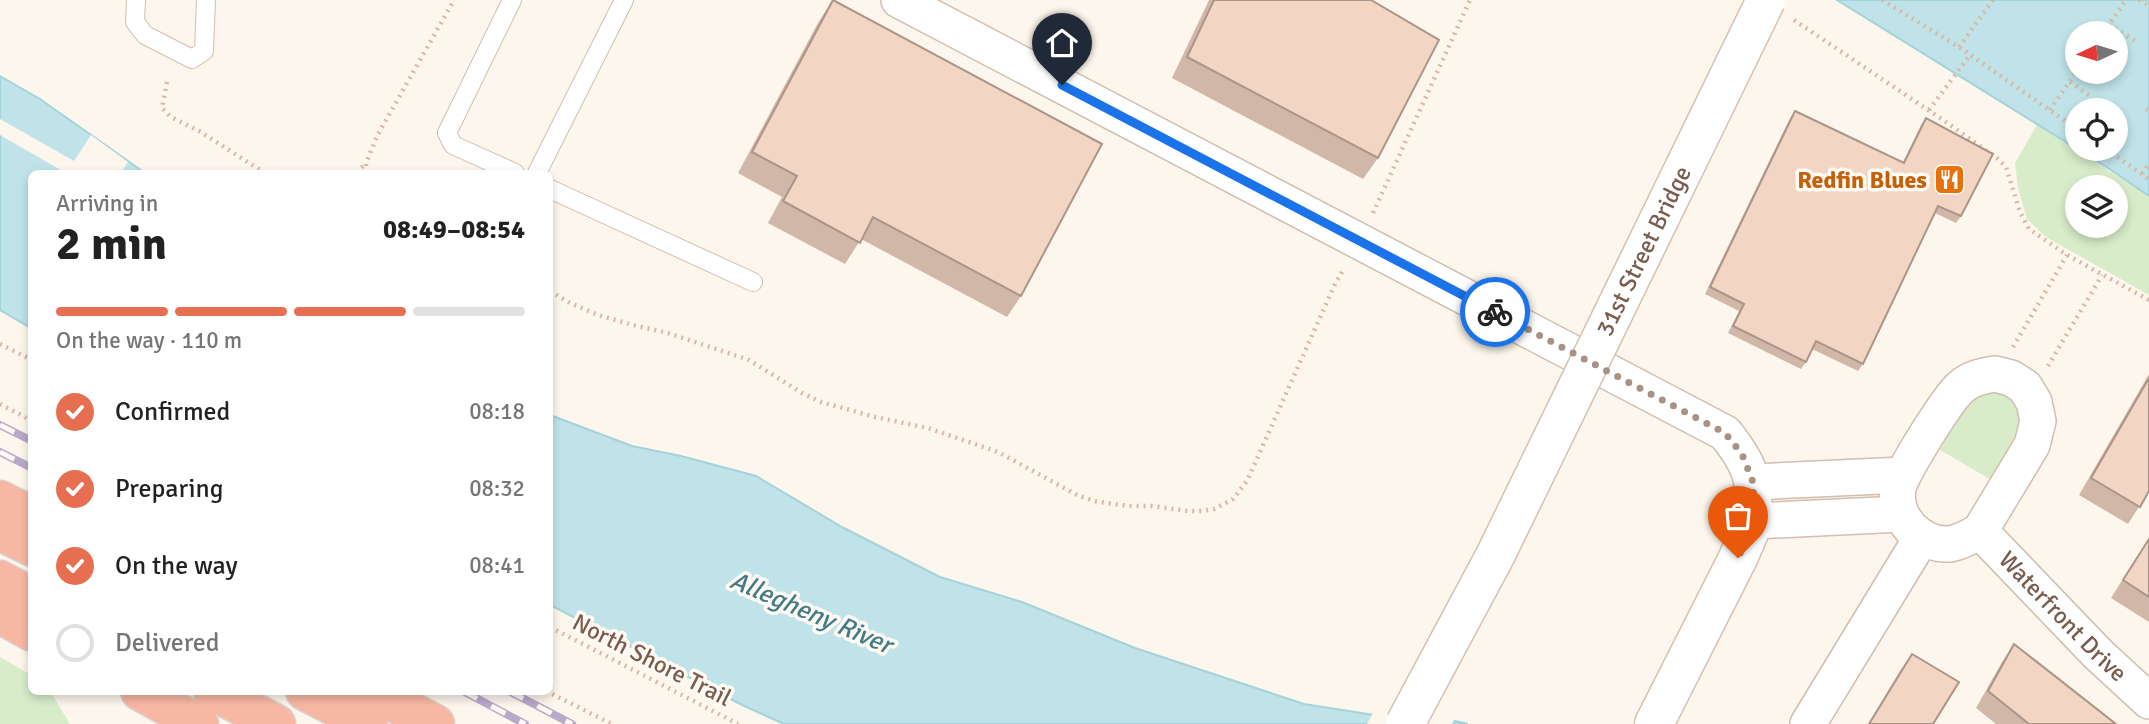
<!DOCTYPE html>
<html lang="en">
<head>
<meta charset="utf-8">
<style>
  :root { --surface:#fff; --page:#f2f2f2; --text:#222; --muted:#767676; --line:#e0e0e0; --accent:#e76f51 }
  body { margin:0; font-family:Signika,sans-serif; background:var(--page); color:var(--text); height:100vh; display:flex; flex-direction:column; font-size:26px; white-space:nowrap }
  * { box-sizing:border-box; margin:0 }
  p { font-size:23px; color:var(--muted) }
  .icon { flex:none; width:38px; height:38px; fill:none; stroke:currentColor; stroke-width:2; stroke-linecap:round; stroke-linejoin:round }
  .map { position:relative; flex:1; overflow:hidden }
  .details { position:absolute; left:28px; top:170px; width:525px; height:525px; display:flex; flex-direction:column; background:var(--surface); border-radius:10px; box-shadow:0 4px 10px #0003 }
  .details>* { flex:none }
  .needle { width:46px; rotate:266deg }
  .tools { position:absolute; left:2065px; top:21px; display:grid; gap:14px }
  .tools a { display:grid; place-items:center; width:63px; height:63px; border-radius:50%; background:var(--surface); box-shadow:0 4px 10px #0003; font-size:35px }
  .pin { position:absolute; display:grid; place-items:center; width:60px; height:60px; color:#fff; margin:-72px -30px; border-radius:50% 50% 50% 0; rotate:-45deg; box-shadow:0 0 7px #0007 }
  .pin .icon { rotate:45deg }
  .courier { position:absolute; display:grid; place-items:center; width:70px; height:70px; margin:-35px; border:5px solid #1a73e8; border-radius:50%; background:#fff; color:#222; box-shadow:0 2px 9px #0007 }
  .headline em { font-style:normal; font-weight:700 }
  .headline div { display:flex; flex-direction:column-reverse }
  .headline { display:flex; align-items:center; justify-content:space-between; height:119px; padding:0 28px }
  h1 { font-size:46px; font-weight:700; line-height:52px }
  .bar { display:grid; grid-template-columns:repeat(4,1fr); gap:10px 7px; align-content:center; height:84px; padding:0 28px }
  .bar i { height:9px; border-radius:5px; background:var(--line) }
  .bar .selected { background:var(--accent) }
  .bar p { grid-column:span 4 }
  ol { padding:0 28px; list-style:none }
  li { display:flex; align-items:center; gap:21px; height:77px }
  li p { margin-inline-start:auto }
  li .icon { padding:7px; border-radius:50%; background:var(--accent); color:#fff; stroke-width:4 }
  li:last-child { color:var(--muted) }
  li i { width:38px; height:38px; border:4px solid var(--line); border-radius:50% }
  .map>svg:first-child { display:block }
  .green { fill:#d8ecc9; fill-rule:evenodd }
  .water { fill:#bfe3e8; stroke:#a5d3da; stroke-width:2; fill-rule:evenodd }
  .pier { fill:#fdf6ec }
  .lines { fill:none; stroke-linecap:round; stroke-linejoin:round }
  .lane-casing { stroke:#d1beb0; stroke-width:20 }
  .street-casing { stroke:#d1beb0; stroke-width:38 }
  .secondary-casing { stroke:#d6c0b0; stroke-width:41 }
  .highway-casing { stroke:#dad1cd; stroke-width:41 }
  .path { stroke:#d9b8a5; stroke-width:4.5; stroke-dasharray:2 5; stroke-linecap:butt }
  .lane { stroke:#fff; stroke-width:18 }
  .street { stroke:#fff; stroke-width:35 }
  .secondary { stroke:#fff; stroke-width:38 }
  .highway { stroke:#f7b7a3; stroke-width:38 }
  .rail-casing { stroke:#b9a8c9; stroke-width:8 }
  .rail { stroke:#fffaf3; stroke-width:5; stroke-dasharray:16; stroke-linecap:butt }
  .secondary-bridge-casing { stroke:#d6c0b0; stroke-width:41; stroke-linecap:butt }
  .secondary-bridge { stroke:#fff; stroke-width:38 }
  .wall { fill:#d1b7a8 }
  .building { fill:#f3d5c3; stroke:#aa9588; stroke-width:2 }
  .done { stroke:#a89285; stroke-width:7; stroke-dasharray:0 12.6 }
  .route { stroke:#1a73e8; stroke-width:9 }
  .labels { text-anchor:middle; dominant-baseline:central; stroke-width:7; stroke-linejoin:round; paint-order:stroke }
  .food-label { font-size:24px; font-weight:bold; fill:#c56008; stroke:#fffaf3; text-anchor:end }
  .street-label { font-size:24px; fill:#7a5c4d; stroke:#fffaf3 }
  .water-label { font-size:26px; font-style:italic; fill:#437c86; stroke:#fffaf3 }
</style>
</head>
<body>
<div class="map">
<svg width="2149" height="724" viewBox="0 0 2149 724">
  <rect width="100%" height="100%" fill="#fdf6ec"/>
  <!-- green -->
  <g class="green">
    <path d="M 2037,125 L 2149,196 L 2149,295 L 2046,237 L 2027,219 L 2018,188 L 2015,163 ZM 2077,187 L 2116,187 L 2116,226 L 2077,226 Z"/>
    <path d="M 1989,393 L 2000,393 L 2017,403 L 2023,427 L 1993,481 L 1940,450 C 1953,429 1963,399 1989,393 Z"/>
    <polygon points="0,657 31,675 32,691 50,691 70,724 0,724"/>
  </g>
  <!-- water -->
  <g class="water">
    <path d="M 1837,0 L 2149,0 L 2149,196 L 2111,170 ZM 2077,33 L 2116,33 L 2116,72 L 2077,72 ZM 2077,110 L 2116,110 L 2116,149 L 2077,149 Z"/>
    <polygon points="0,76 40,99 145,173 32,173 31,328 0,310"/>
    <polygon points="550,415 632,446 681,456 756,476 842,527 940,577 1022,602 1135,648 1304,704 1374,715 1455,721 1468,724 784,724 742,705 550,605"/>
  </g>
  <!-- pier -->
  <g class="pier">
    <polygon points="0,119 74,161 91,135 128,162 121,173 66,173 0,135"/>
    <polygon points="1374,711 1455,718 1452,724 1367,724"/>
  </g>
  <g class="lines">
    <defs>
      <g id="lane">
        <polyline points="136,0 135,22 145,35 192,59 204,51 206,0"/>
        <polyline points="512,0 447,133 453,145 515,173"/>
        <polyline points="537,173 624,0"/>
        <polyline points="550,189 753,282"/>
      </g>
      <g id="street">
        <path d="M 899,0 L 1725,433 C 1751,465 1755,480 1754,521 L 1901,514"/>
        <path d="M 1995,374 L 2011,378 L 2025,387 L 2034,402 L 2038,421 L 2032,445 L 1980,531 C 1970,537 1961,542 1950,544 C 1920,546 1893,518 1898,488 C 1901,473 1948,398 1961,387 C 1971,378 1983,376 1995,374 Z"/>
        <polyline points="1753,482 1903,475"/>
        <path id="s1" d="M 1980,531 L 2098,654 L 2149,701"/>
        <polyline points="1808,724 1922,537"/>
      </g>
      <polyline id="secondary" points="1654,724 1738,558 1754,521"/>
      <g id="highway">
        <polyline points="0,500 32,516"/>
        <polyline points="0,531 32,547"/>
        <polyline points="0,580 32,597"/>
        <polyline points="0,614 32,632"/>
        <polyline points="140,691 199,724"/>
        <polyline points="213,691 276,724"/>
        <polyline points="305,691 368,724"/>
        <polyline points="372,691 435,724"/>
      </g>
    </defs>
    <!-- lane casing -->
    <use href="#lane" class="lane-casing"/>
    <!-- street casing -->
    <use href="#street" class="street-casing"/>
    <!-- secondary casing -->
    <use href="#secondary" class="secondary-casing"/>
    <!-- highway casing -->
    <use href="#highway" class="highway-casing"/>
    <!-- path -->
    <g class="path">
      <polyline points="1882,0 1959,47 2077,129"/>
      <polyline points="2139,0 2149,6"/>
      <polyline points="1794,20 1946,122 1998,159 2006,167 2020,212 2029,229 2067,255 2149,300"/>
      <polyline points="2109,25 2137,42"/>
      <polyline points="2103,33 2126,0"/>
      <polyline points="1959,47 1993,0"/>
      <polyline points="167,82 162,108 171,117 199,131 265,173"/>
      <polyline points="2070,82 2093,98"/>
      <polyline points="2146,109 2149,111"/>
      <polyline points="1929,110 1970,55"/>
      <polyline points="2050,110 2077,71"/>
      <polyline points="2106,149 2149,179"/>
      <polyline points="357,173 365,164"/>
      <polyline points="366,173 366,163 377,136 454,0"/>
      <polyline points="2142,174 2149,163"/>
      <polyline points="1373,213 1470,0"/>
      <polyline points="550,291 570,303 598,315 633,325 668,333 749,360 802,393 821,402 875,417 928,428 998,452 1077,495 1094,501 1128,506 1152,506 1188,511 1202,511 1214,509 1233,499 1247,481 1335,284 1343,270"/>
      <polyline points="0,344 32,360"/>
      <polyline points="2013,347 2067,255"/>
      <polyline points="2048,366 2102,275"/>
      <polyline points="0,404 32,421"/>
      <polyline points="550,627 738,724"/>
      <polyline points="546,691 612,724"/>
    </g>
    <!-- lane -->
    <use href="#lane" class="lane"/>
    <!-- street -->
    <use href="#street" class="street"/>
    <!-- secondary -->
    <use href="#secondary" class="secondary"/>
    <!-- highway -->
    <use href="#highway" class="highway"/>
    <defs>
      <g id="rail">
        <polyline points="0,425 32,441"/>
        <polyline points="0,452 32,468"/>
        <polyline points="463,691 525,724"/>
        <polyline points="509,691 572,724"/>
      </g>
    </defs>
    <!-- rail casing -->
    <use href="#rail" class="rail-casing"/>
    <!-- rail -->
    <use href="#rail" class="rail"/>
    <defs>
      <g id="secondary-bridge">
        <path id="s2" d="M 1405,724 L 1495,556 L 1766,0"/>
      </g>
    </defs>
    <!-- secondary-bridge casing -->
    <use href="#secondary-bridge" class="secondary-bridge-casing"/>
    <!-- secondary-bridge -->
    <use href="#secondary-bridge" class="secondary-bridge"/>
  </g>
  <!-- wall -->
  <g class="wall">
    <polygon points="833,0 1021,296 1007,317 861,239 845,264 768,223 782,197 738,173 819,21"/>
    <polygon points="1209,0 1371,0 1378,158 1363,179 1172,78"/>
    <polygon points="1795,111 1903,162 1921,125 1926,118 1961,216 1956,223 1935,213 1863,364 1858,371 1812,349 1806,362 1801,369 1728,333 1739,311 1705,294 1790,118"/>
    <polygon points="2149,374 2149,491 2128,524 2079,495"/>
    <polygon points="2149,538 2149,622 2111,598"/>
    <polygon points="2014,644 2116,724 1996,724 1976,708 2002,662"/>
    <polygon points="1912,654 1933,724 1868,724 1900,671"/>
  </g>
  <!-- building -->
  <g class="building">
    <polygon points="833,0 1102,144 1021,296 873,217 860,243 783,201 797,176 752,152"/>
    <polygon points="1214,0 1371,0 1439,40 1378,158 1187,57"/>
    <polygon points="1795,111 1904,163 1926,118 1993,154 1961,216 1938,206 1863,364 1816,341 1806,362 1733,326 1744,304 1710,287"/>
    <polygon points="2149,378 2149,491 2140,507 2091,478"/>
    <polygon points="2149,539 2149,597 2123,580"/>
    <polygon points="2014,644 2116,724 2029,724 1988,691"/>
    <polygon points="1912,654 1959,682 1933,724 1869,724"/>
  </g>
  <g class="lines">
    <!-- done -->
    <polyline class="done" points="1495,312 1725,433 1742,454 1753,482 1754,521 1738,558"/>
    <!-- route -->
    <polyline class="route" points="1062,85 1495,312"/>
  </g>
  <!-- icons -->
  <defs>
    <symbol id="restaurant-square" viewBox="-11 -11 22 22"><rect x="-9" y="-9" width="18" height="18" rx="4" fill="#e8710a" stroke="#fffaf3"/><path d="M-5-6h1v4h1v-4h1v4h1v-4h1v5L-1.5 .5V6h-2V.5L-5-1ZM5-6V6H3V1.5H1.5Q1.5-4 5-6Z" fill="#fff"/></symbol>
  </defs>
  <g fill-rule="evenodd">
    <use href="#restaurant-square" x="1932" y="162" width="35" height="35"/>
  </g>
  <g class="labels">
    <!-- food labels -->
    <g class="food-label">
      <text x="1927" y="180">Redfin Blues</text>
    </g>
    <!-- street labels -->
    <g class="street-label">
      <text stroke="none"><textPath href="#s2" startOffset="530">31st Street Bridge</textPath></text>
      <text stroke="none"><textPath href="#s1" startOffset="119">Waterfront Drive</textPath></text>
      <text transform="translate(652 660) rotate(27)">North Shore Trail</text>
    </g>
    <!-- water labels -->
    <g class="water-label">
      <text transform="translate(811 613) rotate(23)">Allegheny River</text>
    </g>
  </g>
</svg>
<div class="tools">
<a><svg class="needle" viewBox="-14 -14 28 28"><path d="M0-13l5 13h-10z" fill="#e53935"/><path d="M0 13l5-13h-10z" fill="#767676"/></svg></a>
<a><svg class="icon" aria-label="locate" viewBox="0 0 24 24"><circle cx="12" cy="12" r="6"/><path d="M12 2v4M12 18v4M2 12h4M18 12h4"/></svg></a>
<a><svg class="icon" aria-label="layers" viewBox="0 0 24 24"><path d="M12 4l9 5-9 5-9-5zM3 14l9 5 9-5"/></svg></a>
</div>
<div class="pin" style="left:1738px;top:558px;background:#ea580c"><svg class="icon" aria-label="bag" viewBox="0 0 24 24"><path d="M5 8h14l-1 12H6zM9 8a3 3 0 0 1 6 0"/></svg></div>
<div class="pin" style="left:1062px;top:85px;background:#1f2937"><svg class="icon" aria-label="home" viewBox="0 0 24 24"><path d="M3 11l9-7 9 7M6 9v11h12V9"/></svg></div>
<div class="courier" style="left:1495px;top:312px"><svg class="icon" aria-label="bike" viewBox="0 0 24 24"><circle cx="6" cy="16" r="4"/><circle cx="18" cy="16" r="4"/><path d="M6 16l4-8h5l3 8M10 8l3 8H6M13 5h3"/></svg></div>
<section class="details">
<div class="headline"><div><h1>2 min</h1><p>Arriving in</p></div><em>08:49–08:54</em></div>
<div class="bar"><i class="selected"></i><i class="selected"></i><i class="selected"></i><i></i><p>On the way · 110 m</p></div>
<ol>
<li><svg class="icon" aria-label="check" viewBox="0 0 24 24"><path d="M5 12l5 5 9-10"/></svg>Confirmed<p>08:18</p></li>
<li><svg class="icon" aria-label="check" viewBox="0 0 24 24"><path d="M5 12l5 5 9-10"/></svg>Preparing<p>08:32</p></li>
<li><svg class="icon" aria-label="check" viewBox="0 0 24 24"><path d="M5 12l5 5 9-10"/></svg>On the way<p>08:41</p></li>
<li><i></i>Delivered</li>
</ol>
</section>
</div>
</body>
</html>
